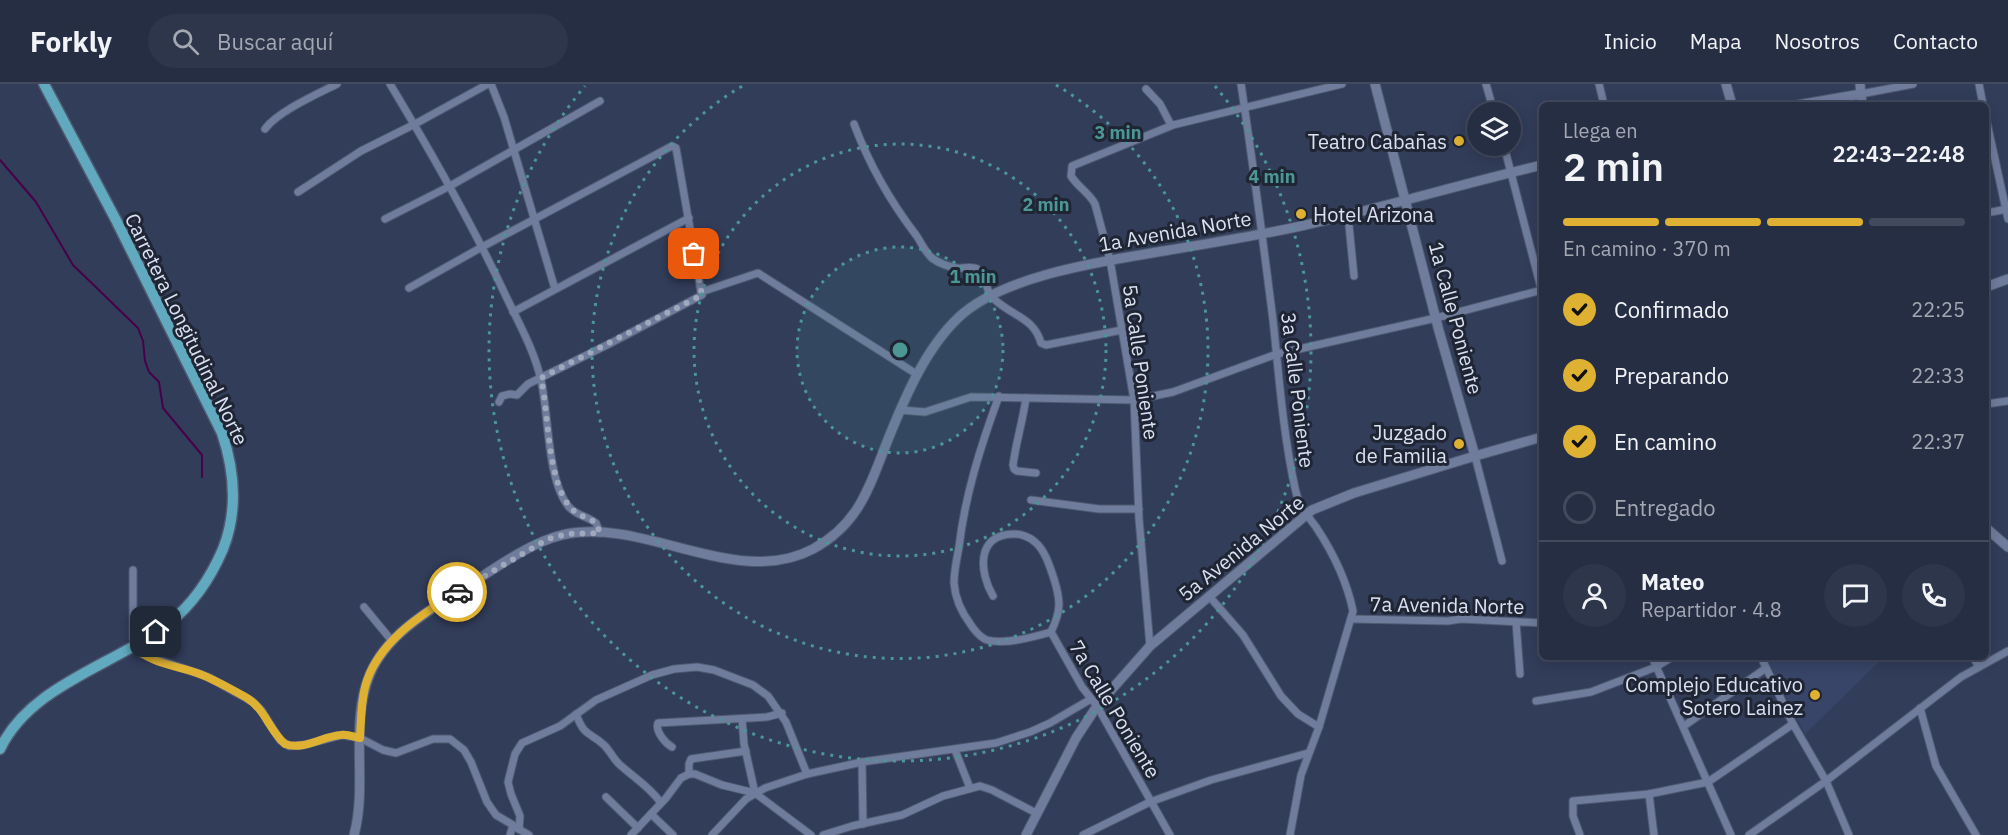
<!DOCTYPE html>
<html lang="es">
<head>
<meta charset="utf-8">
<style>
  :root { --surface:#262e44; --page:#2e364b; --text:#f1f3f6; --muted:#a4a8b2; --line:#424a5d; --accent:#deb133 }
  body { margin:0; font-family:"IBM Plex Sans",sans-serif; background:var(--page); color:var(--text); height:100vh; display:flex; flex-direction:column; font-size:22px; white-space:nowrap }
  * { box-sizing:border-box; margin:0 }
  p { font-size:20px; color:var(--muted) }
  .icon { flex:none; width:33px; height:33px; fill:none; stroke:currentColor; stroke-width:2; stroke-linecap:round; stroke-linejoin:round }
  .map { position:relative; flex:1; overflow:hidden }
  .details { position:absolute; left:1539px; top:18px; width:450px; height:558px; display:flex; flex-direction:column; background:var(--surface); border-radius:9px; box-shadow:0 3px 15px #0003,0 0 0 2px var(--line) }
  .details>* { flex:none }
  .buttons { position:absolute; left:1467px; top:18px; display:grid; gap:12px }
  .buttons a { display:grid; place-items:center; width:54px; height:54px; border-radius:50%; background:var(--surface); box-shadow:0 3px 15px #0003,0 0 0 2px var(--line); font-size:30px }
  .pin { position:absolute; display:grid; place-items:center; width:51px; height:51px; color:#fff; margin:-26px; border-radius:12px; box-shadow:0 3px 9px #0006 }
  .courier { position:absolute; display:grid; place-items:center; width:60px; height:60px; margin:-30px; border:4px solid #deb133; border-radius:50%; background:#fff; color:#222; box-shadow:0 2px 8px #0007 }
  .head em { font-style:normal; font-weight:600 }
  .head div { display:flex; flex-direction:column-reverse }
  .head { display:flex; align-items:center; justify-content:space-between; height:102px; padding:0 24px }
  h1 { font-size:39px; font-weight:600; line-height:45px }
  .bar { display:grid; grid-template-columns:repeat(4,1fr); gap:9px 6px; align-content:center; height:72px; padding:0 24px }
  .bar i { height:8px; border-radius:4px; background:var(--line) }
  .bar .selected { background:var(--accent) }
  .bar p { grid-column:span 4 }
  .line { display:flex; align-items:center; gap:15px; padding:0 24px; border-top:2px solid var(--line) }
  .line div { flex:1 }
  .round { display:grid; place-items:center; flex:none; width:63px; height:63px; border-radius:32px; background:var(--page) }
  ol { padding:0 24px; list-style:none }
  li { display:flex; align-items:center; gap:18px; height:66px }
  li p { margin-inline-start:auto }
  li .icon { padding:6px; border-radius:50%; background:var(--accent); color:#111; stroke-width:4 }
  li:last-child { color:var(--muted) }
  li i { width:33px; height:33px; border:3px solid var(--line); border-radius:50% }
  header { display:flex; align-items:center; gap:36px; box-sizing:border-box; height:84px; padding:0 30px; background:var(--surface); border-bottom:2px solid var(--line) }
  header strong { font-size:28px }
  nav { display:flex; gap:33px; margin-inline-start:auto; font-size:21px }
  .search { width:420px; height:54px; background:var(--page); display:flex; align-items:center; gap:15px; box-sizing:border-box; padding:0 21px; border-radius:33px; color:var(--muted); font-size:22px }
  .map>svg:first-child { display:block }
  .built { fill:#384568 }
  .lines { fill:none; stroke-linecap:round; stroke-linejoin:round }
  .stream { stroke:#470049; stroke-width:2 }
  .street-casing { stroke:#4f5971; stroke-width:9 }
  .secondary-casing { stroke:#4f5971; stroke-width:11 }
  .primary-casing { stroke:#4f5971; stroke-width:13 }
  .street { stroke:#6f7c9c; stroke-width:7 }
  .secondary { stroke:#6f7c9c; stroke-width:9 }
  .primary { stroke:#61a9bf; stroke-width:10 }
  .done { stroke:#9fa8bd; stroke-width:6; stroke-dasharray:0 10.8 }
  .route { stroke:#deb133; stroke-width:8 }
  .ring { fill:none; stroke:#4c9696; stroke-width:3; stroke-dasharray:3 6 }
  .poi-dot { fill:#deb133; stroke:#1f2532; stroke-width:2 }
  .labels { text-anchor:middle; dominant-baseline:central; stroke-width:6; stroke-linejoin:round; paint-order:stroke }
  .poi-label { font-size:20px; fill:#d9e1f3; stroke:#1f2532; text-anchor:end }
  .street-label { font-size:20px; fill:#d9e1f3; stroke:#1f2532 }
  .centre { fill:#4c9696; stroke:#1f2532; stroke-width:3 }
  .ring-label { font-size:18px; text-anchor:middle; font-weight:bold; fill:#4c9696; stroke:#1f2532; stroke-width:6; stroke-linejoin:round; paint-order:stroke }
</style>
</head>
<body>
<header>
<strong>Forkly</strong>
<div class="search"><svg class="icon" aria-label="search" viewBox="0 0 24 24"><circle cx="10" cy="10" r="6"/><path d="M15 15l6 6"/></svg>Buscar aquí</div>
<nav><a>Inicio</a><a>Mapa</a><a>Nosotros</a><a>Contacto</a></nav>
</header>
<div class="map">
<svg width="2008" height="751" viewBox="0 0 2008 751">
  <rect width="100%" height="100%" fill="#323d5a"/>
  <!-- built -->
  <polygon class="built" points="1766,573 1884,573 1805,650"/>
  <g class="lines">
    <!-- stream -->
    <polyline class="stream" points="0,76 36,118 73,181 138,244 143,257 145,277 149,288 159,298 163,324 202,371 202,393"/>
    <defs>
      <g id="street">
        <path d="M 390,0 C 431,68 470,136 504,208 C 517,236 534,265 541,296 C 549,331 547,397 569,423 C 577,432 587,432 596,439 L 600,449"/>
        <polyline points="491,0 504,33 555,205"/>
        <path d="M 1241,0 C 1253,79 1263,157 1273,236 C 1279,292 1283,349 1295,404 C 1299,423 1305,428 1316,443 C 1332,467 1347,498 1353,527 L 1319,643 L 1301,691 L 1290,751"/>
        <polyline points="1486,0 1494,28"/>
        <polyline points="1599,0 1604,21"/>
        <polyline points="1979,0 1983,21"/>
        <polyline points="1146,5 1160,20 1171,41"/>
        <polyline points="1861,10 1913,0"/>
        <polyline points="1986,34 2008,135"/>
        <path d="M 854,40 C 869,80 890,117 916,151 C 921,158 925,168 932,174 C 938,179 949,183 957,184 C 964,185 972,181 979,186 C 987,193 985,207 993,214 C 1011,232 1034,233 1041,259 L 1046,261 L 1122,246"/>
        <path d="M 265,45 C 277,28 317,10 337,0"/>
        <polyline points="1504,62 1542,208"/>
        <polyline points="298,108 361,67 415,40 488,0"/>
        <polyline points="1986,129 2008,125"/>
        <polyline points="1348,131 1354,192"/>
        <polyline points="385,135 450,102 600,17"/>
        <polyline points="409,204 482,163 672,62 676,64 701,208"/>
        <polyline points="513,228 689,134"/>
        <path d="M 999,312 C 981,361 965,411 959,463 C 957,474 954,487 954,499 C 955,514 962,529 971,541 C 974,546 981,554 987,556 C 1004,561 1034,553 1051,548 L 1082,603 L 1097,622 L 1170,751"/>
        <path d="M 1026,314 C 1023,336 1016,358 1013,381 L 1014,385 L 1017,387 L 1036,389"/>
        <polyline points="499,318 502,312 510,310 517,311 528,300 611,259 702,211 701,208 758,189 918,291"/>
        <polyline points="1986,320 2008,317"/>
        <polyline points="900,326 925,328 971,313 1134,316 1173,308 1277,270 1436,234 1542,206"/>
        <polyline points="1475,372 1502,477"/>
        <polyline points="1031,416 1099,425 1139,425"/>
        <polyline points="133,486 133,554 134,561 142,570 208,593 253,618 262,627 280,656 289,662 304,661 342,651 360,654 383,666 396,669 433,655 450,655 464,666 471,678 487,718 496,731 513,741 510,751"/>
        <path d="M 993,512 C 979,488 976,450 1014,450 C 1021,450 1030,453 1035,458 C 1045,466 1050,483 1054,495 C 1061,517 1061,527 1051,548"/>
        <polyline points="1209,512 1243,551 1281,612 1298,630 1319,643"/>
        <polyline points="364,523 392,557"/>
        <polyline points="1351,535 1448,537 1461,535 1542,539"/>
        <polyline points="1516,538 1520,590"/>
        <path d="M 1150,562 L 1139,435 L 1134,316 L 1110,176 L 1095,120 C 1089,109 1078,103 1071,92 L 1072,82 L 1173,41 L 1342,0"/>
        <polyline points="1652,573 1731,751"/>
        <polyline points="1761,573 1793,640 1826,697 1849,751"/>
        <polyline points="1973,573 1979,583"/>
        <polyline points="1536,617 1591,608 1656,583 1672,573"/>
        <polyline points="1920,624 1936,682 1976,751"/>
        <path d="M 576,630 C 585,654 589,647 604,661 C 610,667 613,674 619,680 C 633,693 650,703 661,719"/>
        <polyline points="742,635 744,660 755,709"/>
        <polyline points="1684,642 1766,584"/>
        <path d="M 672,663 C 665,659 655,647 658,639 L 767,633 L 782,629"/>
        <polyline points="955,666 970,704"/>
        <polyline points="862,678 863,740"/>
        <polyline points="689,690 689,680 691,675 746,667"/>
        <polyline points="1649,710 1654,751"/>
        <polyline points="606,713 638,744"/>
        <polyline points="651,730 673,751"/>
        <polyline points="515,743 529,751"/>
        <polyline points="519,745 520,732 511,710 508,698 515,670 522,659 560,642 596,616 652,591 674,585 697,583 714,586 753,601 768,612 786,638 807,690"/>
        <polyline points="631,751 666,714 681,694 689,690 695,690 722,701 755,709 811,751"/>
        <polyline points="712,751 746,715 765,704 807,690 862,678 996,659 1030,648 1050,639 1091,615"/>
        <polyline points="823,751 852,742 902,731 943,712 980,702 992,706 1036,729"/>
        <polyline points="1083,751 1150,718 1211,696 1308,669"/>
        <polyline points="1580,751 1573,732 1573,717 1649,710 1708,698 1793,640"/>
        <polyline points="1749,751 1826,697 1961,593 2008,567"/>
      </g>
      <g id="secondary">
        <polyline points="1375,0 1439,247 1475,372"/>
        <polyline points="1726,0 1732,21"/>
        <polyline points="1860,0 1862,21"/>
        <polyline points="1798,21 1861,10"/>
        <polyline points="1986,203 2008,195"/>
        <polyline points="1986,444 2008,463"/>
        <path d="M 354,751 C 368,700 349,639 370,590 C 386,552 426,528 460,507 C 488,489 530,458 562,451 C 644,432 736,506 813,465 C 861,439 870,400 889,353 C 906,311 926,264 959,233 C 1004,191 1104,177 1164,167 C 1210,159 1256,152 1301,142 C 1382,124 1461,100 1542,81"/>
        <polyline points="1026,751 1076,654 1097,622 1150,562 1312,426 1354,409 1475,372 1542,353"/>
      </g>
      <path id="primary" d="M 0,665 C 31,600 116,581 169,539 C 193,520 211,493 223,465 C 238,427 235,388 222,349 L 117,138 L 44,0"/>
    </defs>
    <!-- street casing -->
    <use href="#street" class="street-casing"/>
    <!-- secondary casing -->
    <use href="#secondary" class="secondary-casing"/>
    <!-- primary casing -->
    <use href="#primary" class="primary-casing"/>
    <!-- street -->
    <use href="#street" class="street"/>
    <!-- secondary -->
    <use href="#secondary" class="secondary"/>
    <!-- primary -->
    <use href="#primary" class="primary"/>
  </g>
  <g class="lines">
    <!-- done -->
    <path class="done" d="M 457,508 L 548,455 L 567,450 L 600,449 L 596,439 C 588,433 579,433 572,425 C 547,400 549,330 541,294 L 702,211 L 694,170"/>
    <!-- route -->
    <path class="route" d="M 156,548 L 134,561 C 146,579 178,582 197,589 C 214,595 231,605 247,614 C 265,625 269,646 285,660 C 304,667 322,652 341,651 C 348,650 354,653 360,654 C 361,637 361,620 365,603 C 377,558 421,531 457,508"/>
  </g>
  <!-- distance rings -->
  <circle cx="900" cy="266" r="103" fill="#4c9696" fill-opacity=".12"/>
  <g class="ring">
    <circle cx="900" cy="266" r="103"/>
    <circle cx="900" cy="266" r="206"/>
    <path d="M1056 1A308 308 0 1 1 744 1"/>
    <path d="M1215 2A411 411 0 1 1 585 2"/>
  </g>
  <!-- markers -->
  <g class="poi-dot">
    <circle cx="1459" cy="57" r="6"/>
    <circle cx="1301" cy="130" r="6"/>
    <circle cx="1459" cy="360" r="6"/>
    <circle cx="1815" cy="611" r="6"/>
  </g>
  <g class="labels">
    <!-- poi labels -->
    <g class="poi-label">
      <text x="1447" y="57">Teatro Cabañas</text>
      <text x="1313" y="130" text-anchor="start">Hotel Arizona</text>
      <text x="1447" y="348">Juzgado<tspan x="1447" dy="23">de Familia</tspan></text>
      <text x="1803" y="600">Complejo Educativo<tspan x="1803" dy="23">Sotero Lainez</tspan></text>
    </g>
    <!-- street labels -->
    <g class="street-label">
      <text transform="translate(1175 147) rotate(-10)">1a Avenida Norte</text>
      <text transform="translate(1456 234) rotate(75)">1a Calle Poniente</text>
      <text transform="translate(187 245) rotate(64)">Carretera Longitudinal Norte</text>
      <text transform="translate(1141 278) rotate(82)">5a Calle Poniente</text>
      <text transform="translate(1298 306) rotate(83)">3a Calle Poniente</text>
      <text transform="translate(1241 464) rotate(-39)">5a Avenida Norte</text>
      <text transform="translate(1447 521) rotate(1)">7a Avenida Norte</text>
      <text transform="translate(1115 625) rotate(59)">7a Calle Poniente</text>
    </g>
  </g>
  <circle cx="900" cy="266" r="9" class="centre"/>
  <g class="ring-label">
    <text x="1118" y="55">3 min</text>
    <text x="1272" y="99">4 min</text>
    <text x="1046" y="127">2 min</text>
    <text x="973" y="199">1 min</text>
  </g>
</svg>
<div class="buttons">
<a><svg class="icon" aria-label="layers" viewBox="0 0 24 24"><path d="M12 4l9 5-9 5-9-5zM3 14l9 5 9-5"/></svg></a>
</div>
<div class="pin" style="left:694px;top:170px;background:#ea580c"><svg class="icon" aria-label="bag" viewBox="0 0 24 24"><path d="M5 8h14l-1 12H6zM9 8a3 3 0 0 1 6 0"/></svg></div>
<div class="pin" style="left:156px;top:548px;background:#1f2937"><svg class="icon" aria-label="home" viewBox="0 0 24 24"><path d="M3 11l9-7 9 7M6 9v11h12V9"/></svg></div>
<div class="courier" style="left:457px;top:508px"><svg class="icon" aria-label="car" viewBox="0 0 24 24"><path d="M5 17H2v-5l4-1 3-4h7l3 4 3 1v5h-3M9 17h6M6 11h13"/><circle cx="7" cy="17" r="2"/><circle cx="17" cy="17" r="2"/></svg></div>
<section class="details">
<div class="head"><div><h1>2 min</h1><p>Llega en</p></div><em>22:43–22:48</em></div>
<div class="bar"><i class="selected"></i><i class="selected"></i><i class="selected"></i><i></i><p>En camino · 370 m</p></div>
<ol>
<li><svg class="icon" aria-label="check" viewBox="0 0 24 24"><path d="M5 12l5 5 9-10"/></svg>Confirmado<p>22:25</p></li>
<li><svg class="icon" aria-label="check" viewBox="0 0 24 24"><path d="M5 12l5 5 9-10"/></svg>Preparando<p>22:33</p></li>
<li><svg class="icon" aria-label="check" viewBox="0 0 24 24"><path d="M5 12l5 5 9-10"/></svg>En camino<p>22:37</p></li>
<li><i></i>Entregado</li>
</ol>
<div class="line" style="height:108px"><a class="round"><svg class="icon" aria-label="person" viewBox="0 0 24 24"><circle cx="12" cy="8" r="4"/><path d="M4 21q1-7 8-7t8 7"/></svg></a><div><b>Mateo</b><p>Repartidor · 4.8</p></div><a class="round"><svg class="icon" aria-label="chat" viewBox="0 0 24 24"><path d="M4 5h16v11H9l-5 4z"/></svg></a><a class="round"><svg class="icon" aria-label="phone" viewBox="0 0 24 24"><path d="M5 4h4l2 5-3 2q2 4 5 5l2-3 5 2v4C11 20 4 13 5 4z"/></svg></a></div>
</section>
</div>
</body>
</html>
